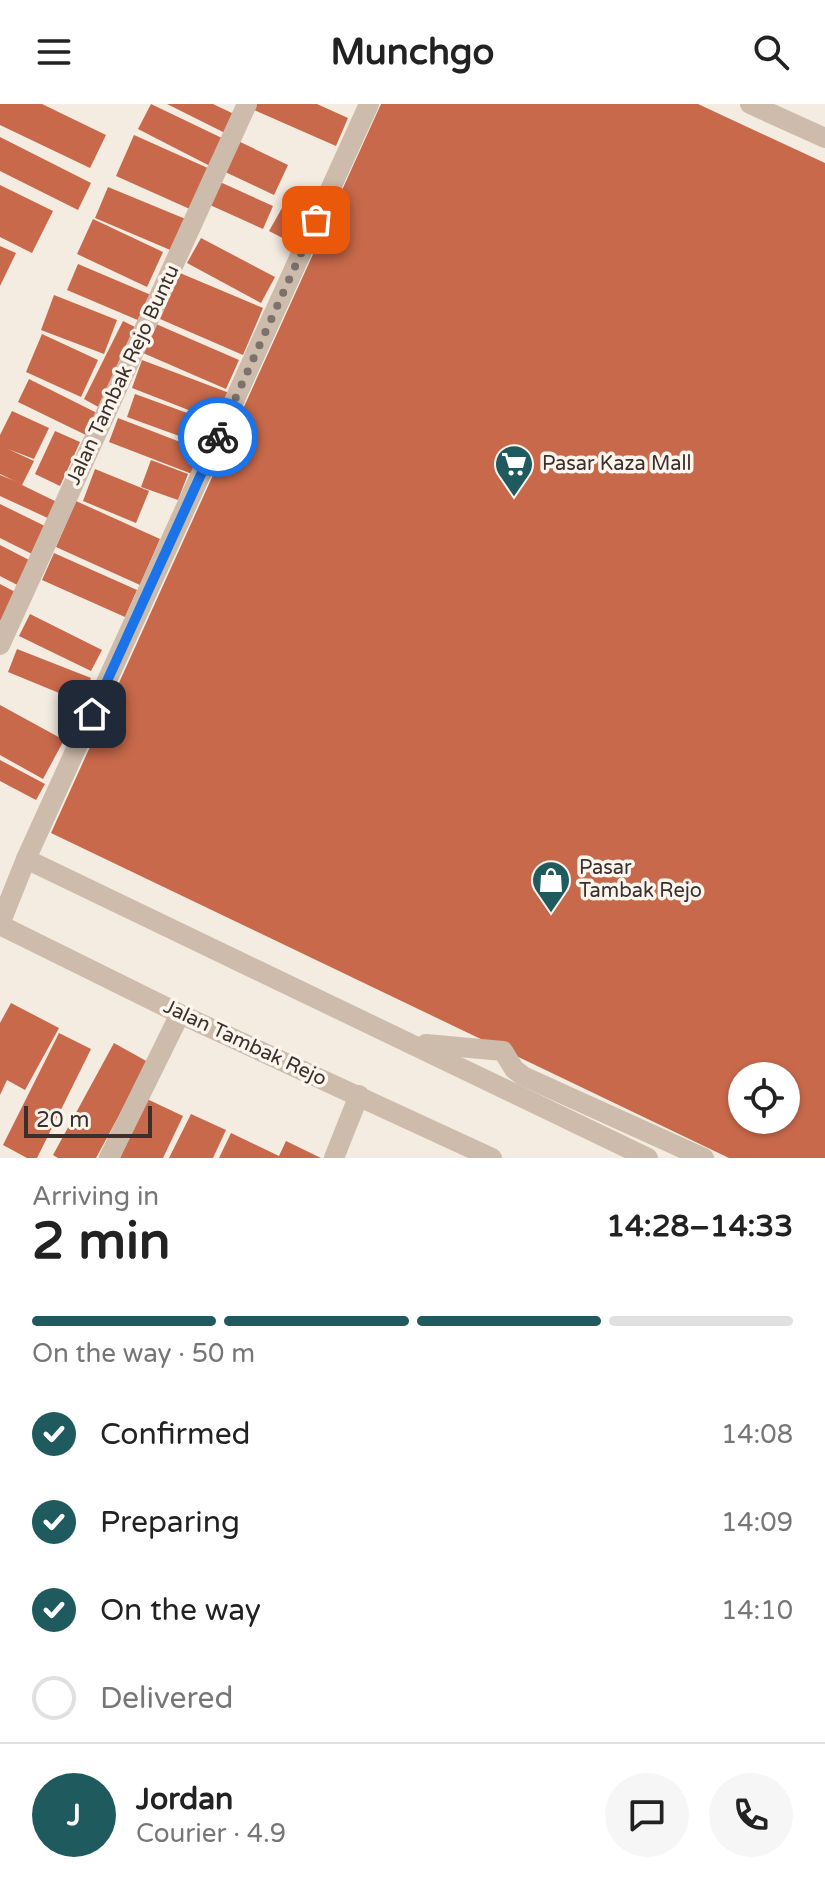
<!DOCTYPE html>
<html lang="en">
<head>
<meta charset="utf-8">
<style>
  :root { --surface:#fff; --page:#f6f6f6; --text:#222; --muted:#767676; --line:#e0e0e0; --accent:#1f5a5e }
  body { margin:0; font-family:"Varela Round",sans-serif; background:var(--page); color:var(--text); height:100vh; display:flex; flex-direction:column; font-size:30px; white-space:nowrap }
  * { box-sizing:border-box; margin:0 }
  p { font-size:26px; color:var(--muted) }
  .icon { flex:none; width:44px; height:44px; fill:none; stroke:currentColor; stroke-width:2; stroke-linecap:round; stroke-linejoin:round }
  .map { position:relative; height:1054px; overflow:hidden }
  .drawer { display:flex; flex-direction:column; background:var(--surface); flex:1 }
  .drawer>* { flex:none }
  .tools { position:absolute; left:728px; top:958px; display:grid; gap:16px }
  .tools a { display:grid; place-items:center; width:72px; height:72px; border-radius:50%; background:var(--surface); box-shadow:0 2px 6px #0004; font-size:40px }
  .scale { position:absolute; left:24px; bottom:20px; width:128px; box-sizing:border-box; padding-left:8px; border:4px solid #3b302b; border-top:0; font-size:22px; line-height:28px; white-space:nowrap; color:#3b302b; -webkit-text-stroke:6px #fbf5ee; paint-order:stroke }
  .pin { position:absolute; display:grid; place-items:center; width:68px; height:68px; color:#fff; margin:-34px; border-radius:16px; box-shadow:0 4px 12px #0006 }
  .courier { position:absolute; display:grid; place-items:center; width:80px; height:80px; margin:-40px; border:6px solid #1a73e8; border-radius:50%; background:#fff; color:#222; box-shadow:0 2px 10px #0007 }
  .overview em { font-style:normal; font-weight:700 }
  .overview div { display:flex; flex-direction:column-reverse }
  .overview { display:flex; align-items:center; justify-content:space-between; height:136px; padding:0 32px }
  h1 { font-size:52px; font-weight:700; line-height:60px }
  .bar { display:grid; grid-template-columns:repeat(4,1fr); gap:12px 8px; align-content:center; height:96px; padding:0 32px }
  .bar i { height:10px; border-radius:6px; background:var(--line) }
  .bar .selected { background:var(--accent) }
  .bar p { grid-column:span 4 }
  .line { display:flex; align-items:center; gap:20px; padding:0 32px; border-top:2px solid var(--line) }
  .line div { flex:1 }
  .round { display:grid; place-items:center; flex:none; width:84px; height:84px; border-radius:42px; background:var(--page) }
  ol { padding:0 32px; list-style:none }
  li { display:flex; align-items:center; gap:24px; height:88px }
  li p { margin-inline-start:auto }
  li .icon { padding:8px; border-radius:50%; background:var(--accent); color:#fff; stroke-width:4 }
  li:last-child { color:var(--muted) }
  li i { width:44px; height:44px; border:4px solid var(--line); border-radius:50% }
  header { display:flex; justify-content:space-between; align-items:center; height:104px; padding:0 32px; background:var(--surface); font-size:36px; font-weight:700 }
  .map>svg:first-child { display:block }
  .building { fill:#c8694b; fill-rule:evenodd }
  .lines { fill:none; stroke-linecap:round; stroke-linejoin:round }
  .service { stroke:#cdbbac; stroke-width:20 }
  .minor { stroke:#cdbbac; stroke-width:20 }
  .tertiary { stroke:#cdbbac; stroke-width:20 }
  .done { stroke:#7c716b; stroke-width:8; stroke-dasharray:0 14.4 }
  .route { stroke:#1a73e8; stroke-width:10 }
  .labels { text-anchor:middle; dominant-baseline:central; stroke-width:7; stroke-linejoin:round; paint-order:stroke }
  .street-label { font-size:20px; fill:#3b302b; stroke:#fbf5ee }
  .poi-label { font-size:20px; fill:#3b302b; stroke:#fbf5ee; text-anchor:start }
</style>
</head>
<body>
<header><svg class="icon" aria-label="menu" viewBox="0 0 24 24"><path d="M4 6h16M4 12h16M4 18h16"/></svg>Munchgo<svg class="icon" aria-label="search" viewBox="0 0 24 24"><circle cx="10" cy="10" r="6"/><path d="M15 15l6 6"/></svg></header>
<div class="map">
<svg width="825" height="1054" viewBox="0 0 825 1054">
  <rect width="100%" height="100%" fill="#f4ebe1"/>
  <!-- building -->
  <g class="building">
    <polygon points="0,0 42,0 106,31 90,64 0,21"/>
    <polygon points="151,0 224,35 210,62 138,25"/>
    <polygon points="167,0 213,0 234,10 225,29"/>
    <polygon points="254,0 317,0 348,14 336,42 252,5"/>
    <path d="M 381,0 L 698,0 L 825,59 L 825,1054 L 729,1054 L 51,729 ZM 742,972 L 786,972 L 786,1016 L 742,1016 Z"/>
    <polygon points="134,31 210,65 192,106 116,72"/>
    <polygon points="0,33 91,79 78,106 0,67"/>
    <polygon points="234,35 288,61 274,91 221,66"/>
    <polygon points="220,78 273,102 263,125 210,101"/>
    <polygon points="0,81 53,107 32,149 0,133"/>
    <polygon points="108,83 188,116 175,148 95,114"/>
    <polygon points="286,97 310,110 294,140 269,127"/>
    <polygon points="93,115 163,148 147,183 77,150"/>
    <polygon points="201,134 275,173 261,199 187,159"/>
    <polygon points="0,142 16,149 0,182"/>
    <polygon points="78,160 151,191 140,217 67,186"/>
    <polygon points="180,169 263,204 243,251 160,215"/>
    <polygon points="54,191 117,216 104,250 41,226"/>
    <polygon points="123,217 139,225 100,304 84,295"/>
    <polygon points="156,220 239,256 226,285 143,249"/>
    <polygon points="42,230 98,256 81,293 26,268"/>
    <polygon points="142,256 232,290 222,319 132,284"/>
    <polygon points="29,275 103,312 92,334 18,298"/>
    <polygon points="135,290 212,318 204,341 127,313"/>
    <polygon points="12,307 49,324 34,355 8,345 34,357 22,381 59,399 52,416 0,392 0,371 15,377 0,370 0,331"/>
    <polygon points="118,314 201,346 192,370 109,338"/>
    <polygon points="55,327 80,338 60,382 35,370"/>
    <polygon points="151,356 188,370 178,396 141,383"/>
    <polygon points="95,365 149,387 136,419 83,397"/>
    <polygon points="76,397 160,435 140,481 56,443"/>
    <polygon points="0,400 51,425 38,453 0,434"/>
    <polygon points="0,441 35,459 23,484 0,472"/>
    <polygon points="54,449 137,486 125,513 42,476"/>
    <polygon points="0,480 19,490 4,518 0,516"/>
    <polygon points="30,510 102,546 91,567 19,532"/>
    <polygon points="17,545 91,574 81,598 8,568"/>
    <polygon points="0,601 64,636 43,675 0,651"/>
    <polygon points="0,656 45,680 36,696 0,677"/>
    <polygon points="11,899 59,924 25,986 7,976 0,991 0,919"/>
    <polygon points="59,929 91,945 37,1054 27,1054 3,1041"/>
    <polygon points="114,939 148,958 96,1054 58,1054 53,1051"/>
    <polygon points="147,995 183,1012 163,1054 120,1054"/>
    <polygon points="191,1010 226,1026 213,1054 169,1054"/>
    <polygon points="231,1029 279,1052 286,1037 321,1054 219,1054"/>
  </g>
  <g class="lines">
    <!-- service -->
    <g class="service">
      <polyline points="750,0 825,34"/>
      <polyline points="26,755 648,1054"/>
      <polyline points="0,820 26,755 369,0"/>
      <polyline points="426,940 503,947 514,965 523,972 704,1054"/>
    </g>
    <!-- minor -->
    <g class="minor">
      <polyline points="0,541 247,0"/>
      <polyline points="109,1054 180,910"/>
      <polyline points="334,1054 359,991"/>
    </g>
    <!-- tertiary -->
    <polyline class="tertiary" points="0,821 180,910 492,1054"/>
  </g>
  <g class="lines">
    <!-- done -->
    <polyline class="done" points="218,333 316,116"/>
    <!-- route -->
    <polyline class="route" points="92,610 218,333"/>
  </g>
  <!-- icons -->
  <defs>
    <symbol id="supermarket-pin" viewBox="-11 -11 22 30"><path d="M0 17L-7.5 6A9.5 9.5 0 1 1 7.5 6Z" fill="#1f5a5e" stroke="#fbf5ee"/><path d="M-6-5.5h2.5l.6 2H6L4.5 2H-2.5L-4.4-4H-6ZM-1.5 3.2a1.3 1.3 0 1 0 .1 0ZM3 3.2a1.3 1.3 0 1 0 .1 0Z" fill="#fff"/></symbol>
    <symbol id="shop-pin" viewBox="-11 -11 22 30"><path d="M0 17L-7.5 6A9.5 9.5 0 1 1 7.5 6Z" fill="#1f5a5e" stroke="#fbf5ee"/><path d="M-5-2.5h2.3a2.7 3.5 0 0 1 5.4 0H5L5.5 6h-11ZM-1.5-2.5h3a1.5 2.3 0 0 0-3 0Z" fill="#fff"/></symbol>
  </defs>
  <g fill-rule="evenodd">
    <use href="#supermarket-pin" x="492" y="338" width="44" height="60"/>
    <use href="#shop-pin" x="529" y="754" width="44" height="60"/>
  </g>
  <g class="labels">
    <!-- street labels -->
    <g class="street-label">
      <text transform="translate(123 271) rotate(-65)">Jalan Tambak Rejo Buntu</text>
      <text transform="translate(245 939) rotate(25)">Jalan Tambak Rejo</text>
    </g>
    <!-- poi labels -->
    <g class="poi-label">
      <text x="542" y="360">Pasar Kaza Mall</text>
      <text x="579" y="764">Pasar<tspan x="579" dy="23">Tambak Rejo</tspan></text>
    </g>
  </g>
</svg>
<div class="tools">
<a><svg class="icon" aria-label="locate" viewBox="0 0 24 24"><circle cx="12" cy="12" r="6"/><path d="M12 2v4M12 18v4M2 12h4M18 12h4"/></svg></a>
</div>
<div class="scale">20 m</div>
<div class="pin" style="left:316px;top:116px;background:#ea580c"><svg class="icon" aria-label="bag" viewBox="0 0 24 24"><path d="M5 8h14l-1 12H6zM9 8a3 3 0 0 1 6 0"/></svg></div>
<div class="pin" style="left:92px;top:610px;background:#1f2937"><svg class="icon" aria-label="home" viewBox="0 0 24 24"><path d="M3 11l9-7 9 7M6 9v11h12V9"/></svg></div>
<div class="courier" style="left:218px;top:333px"><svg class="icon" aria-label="bike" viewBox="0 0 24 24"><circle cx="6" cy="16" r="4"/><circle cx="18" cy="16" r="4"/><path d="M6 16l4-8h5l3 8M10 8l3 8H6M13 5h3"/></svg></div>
</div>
<section class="drawer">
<div class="overview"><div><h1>2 min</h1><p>Arriving in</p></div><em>14:28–14:33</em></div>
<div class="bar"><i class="selected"></i><i class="selected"></i><i class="selected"></i><i></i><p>On the way · 50 m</p></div>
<ol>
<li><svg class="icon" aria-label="check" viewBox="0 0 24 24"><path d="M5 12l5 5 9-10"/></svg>Confirmed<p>14:08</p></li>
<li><svg class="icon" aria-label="check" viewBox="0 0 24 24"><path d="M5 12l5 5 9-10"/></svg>Preparing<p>14:09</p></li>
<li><svg class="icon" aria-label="check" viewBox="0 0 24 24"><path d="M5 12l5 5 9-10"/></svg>On the way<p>14:10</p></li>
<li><i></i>Delivered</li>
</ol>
<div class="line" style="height:144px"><b class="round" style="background:var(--accent);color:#fff">J</b><div><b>Jordan</b><p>Courier · 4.9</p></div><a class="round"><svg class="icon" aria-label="chat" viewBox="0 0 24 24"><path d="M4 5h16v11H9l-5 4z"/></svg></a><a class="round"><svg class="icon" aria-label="phone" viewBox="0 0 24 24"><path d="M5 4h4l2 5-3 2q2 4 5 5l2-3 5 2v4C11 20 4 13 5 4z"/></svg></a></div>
</section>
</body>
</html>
